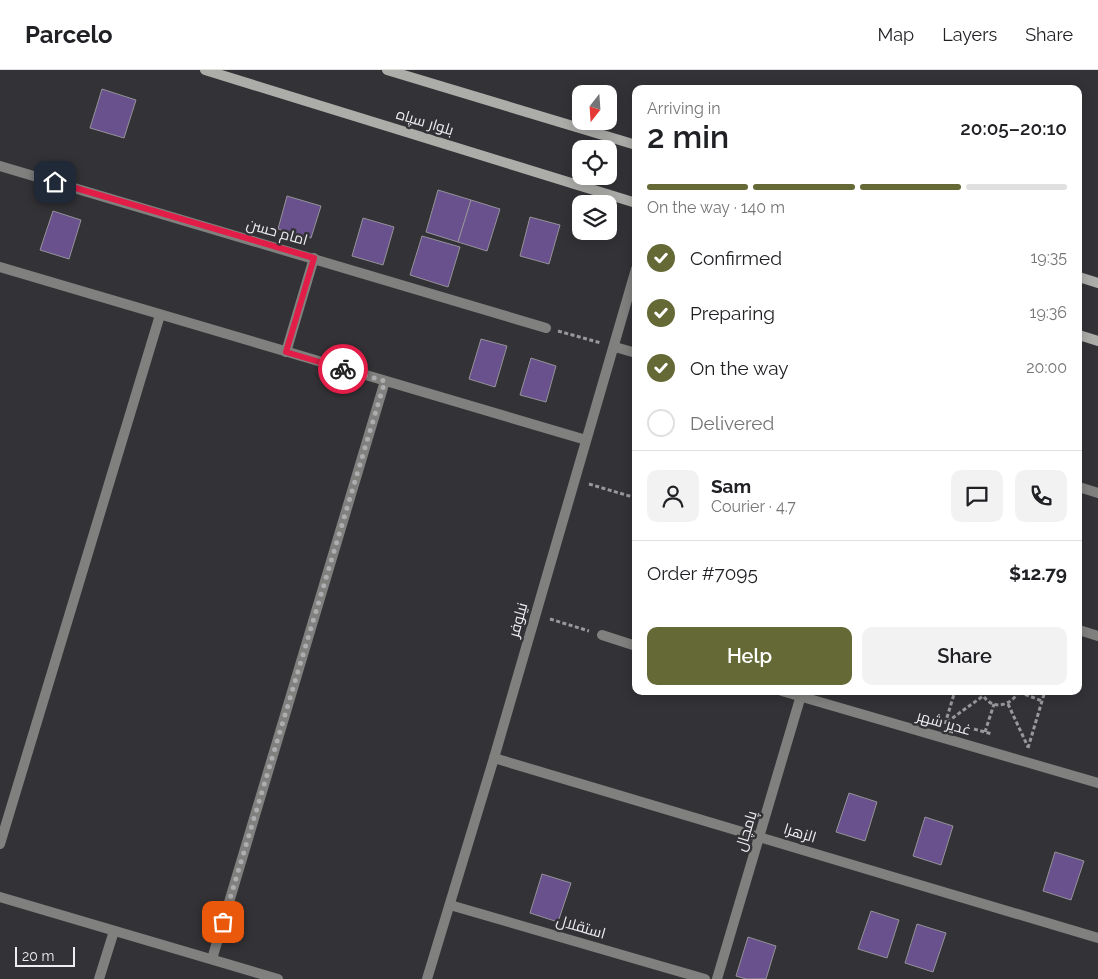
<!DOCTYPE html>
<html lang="en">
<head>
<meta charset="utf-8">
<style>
  :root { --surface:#fff; --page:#f2f2f2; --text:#202124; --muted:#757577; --line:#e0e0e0; --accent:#646935 }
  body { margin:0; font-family:Raleway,Cairo,sans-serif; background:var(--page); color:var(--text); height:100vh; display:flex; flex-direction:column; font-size:19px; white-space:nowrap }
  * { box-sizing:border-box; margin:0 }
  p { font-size:16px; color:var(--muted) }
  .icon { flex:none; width:28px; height:28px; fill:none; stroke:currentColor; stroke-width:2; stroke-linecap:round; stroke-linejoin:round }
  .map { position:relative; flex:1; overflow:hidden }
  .side { position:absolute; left:632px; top:15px; width:450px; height:610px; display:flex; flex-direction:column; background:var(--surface); border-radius:10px; box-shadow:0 2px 12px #0003 }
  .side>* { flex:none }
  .needle { width:32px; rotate:197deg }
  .buttons { position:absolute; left:572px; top:15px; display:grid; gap:10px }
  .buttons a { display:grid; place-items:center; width:45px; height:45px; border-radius:10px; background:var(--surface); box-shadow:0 2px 12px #0003; font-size:25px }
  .scale { position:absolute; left:15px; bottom:12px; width:60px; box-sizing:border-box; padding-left:5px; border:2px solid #eeedf0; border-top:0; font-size:14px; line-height:18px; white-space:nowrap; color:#eeedf0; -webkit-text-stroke:4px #333236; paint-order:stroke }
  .pin { position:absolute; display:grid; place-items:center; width:42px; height:42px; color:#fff; margin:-21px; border-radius:10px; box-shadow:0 2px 8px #0006 }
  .courier { position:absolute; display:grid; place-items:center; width:50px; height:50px; margin:-25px; border:4px solid #e11d48; border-radius:50%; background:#fff; color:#222; box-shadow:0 1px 6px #0007 }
  .head em { font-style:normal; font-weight:600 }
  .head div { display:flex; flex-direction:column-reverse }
  .head { display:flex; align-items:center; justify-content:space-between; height:85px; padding:0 15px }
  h1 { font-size:32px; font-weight:600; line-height:38px }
  .bar { display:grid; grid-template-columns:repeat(4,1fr); gap:8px 5px; align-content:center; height:60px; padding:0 15px }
  .bar i { height:6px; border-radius:4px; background:var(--line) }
  .bar .on { background:var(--accent) }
  .bar p { grid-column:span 4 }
  .line { display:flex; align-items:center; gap:12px; padding:0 15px; border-top:1px solid var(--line) }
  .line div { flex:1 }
  .round { display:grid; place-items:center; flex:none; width:52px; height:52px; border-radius:10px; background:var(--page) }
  ol { padding:0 15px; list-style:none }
  li { display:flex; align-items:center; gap:15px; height:55px }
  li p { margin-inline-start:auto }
  li .icon { padding:5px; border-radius:50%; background:var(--accent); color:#fff; stroke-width:4 }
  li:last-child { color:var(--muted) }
  li i { width:28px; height:28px; border:2px solid var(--line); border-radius:50% }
  .action { display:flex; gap:10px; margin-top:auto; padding:10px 15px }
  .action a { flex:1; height:58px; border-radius:10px; background:var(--accent); color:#fff; font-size:20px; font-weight:600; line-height:58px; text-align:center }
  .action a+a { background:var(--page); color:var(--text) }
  header { display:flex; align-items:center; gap:30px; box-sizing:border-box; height:70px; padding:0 25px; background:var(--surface); border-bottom:1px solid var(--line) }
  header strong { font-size:24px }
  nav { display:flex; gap:28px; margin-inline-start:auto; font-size:18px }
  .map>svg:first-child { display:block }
  .building { fill:#68518d; stroke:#959398 }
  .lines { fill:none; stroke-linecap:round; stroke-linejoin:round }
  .path { stroke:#99989c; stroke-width:3; stroke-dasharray:4 2.5; stroke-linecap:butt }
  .minor { stroke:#80817e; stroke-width:10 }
  .secondary { stroke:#acada9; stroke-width:10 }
  .done { stroke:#adacaf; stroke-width:5; stroke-dasharray:0 9 }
  .route { stroke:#e11d48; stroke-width:6 }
  .labels { text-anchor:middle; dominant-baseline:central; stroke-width:5; stroke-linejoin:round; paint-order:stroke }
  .street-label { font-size:15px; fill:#eeedf0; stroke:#333236 }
</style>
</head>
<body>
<header>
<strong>Parcelo</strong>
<nav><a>Map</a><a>Layers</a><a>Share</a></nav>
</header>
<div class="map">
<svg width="1098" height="909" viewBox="0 0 1098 909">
  <rect width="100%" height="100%" fill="#333236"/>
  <!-- building -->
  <g class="building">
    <polygon points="102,19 136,30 124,68 90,58"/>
    <polygon points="438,120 471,130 458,172 426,162"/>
    <polygon points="287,126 321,136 311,168 278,159"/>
    <polygon points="471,130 500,139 487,181 458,172"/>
    <polygon points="53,141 81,150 69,189 40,180"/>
    <polygon points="530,147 560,155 549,194 520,186"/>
    <polygon points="363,148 394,157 383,195 352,186"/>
    <polygon points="422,166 460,177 448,217 410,205"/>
    <polygon points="481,269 507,276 495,317 469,309"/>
    <polygon points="531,288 556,296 546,332 520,325"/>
    <polygon points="849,723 877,732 865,771 836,762"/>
    <polygon points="925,747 953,756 941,795 913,786"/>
    <polygon points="1055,782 1084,791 1071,830 1043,821"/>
    <polygon points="542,804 571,813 558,852 530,843"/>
    <polygon points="871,841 899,850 887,888 858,879"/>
    <polygon points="917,854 946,863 933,902 905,893"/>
    <polygon points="748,867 776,876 766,909 746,909 736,906"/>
  </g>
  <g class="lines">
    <!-- path -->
    <g class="path">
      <polyline points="558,261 601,273"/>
      <polyline points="589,414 636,428"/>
      <polyline points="550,549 589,561"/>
      <path d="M 981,621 C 989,641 1010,638 1019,621"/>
      <polyline points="1019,622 1042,631"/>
      <polyline points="1008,634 1028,677"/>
      <polyline points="947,652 983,626"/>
      <polyline points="945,654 955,621"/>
      <polyline points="974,659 992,664"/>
      <polyline points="985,662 994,634"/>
      <polyline points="1028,678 1045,621"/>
    </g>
    <!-- minor -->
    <g class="minor">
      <polyline points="0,96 546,258"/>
      <polyline points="0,197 586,370"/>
      <polyline points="615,277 636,283"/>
      <polyline points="286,282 314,188"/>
      <polyline points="1079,417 1098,423"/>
      <polyline points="1079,560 1098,566"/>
      <polyline points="602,565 636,576"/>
      <polyline points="782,621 1098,713"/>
      <polyline points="494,688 1098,868"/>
      <polyline points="0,774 160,245"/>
      <polyline points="0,827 278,909"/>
      <polyline points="450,835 705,909"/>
      <polyline points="212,889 385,311"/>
      <polyline points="99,909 114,861"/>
      <polyline points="427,909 494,688 636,199"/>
      <polyline points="717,909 802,622"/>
    </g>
    <!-- secondary -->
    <g class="secondary">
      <polyline points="205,0 636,133"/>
      <polyline points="387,0 636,75"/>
      <polyline points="1079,207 1098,213"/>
      <polyline points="1079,265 1098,271"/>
    </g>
  </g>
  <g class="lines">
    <!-- done -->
    <polyline class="done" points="223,852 385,311 343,299"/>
    <!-- route -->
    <polyline class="route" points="55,112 314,188 286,282 343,299"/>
  </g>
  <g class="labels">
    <!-- street labels -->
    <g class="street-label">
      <text transform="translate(425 52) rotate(17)">بلوار سپاه</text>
      <text transform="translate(277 162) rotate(16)">امام حسن</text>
      <text transform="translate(518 550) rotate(-74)">نیلوفر</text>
      <text transform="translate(944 653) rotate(16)">غدیر شهر</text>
      <text transform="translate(746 761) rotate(-73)">پامچال</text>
      <text transform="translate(800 763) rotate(17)">الزهرا</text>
      <text transform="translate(581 857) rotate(16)">استقلال</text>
    </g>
  </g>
</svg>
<div class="buttons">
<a><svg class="needle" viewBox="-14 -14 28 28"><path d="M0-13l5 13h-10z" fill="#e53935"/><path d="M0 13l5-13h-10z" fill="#757577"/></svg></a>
<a><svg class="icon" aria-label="locate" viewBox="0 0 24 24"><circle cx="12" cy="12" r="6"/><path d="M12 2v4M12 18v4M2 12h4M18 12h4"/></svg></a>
<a><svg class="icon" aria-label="layers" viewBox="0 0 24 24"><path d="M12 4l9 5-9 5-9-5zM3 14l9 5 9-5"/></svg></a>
</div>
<div class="scale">20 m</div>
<div class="pin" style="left:223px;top:852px;background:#ea580c"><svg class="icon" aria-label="bag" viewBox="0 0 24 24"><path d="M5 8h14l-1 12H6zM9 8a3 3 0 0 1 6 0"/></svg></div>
<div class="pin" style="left:55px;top:112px;background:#1f2937"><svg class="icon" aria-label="home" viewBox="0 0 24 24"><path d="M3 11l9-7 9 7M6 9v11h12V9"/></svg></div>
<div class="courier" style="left:343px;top:299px"><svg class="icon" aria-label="bike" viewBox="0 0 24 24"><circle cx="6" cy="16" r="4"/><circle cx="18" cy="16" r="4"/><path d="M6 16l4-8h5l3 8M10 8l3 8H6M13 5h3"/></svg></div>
<section class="side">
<div class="head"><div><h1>2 min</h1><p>Arriving in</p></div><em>20:05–20:10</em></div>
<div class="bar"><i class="on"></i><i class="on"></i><i class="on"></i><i></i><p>On the way · 140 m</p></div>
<ol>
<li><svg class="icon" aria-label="check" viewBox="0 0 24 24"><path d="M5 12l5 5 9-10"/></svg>Confirmed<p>19:35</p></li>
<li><svg class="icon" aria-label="check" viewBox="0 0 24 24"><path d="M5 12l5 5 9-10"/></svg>Preparing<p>19:36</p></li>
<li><svg class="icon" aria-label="check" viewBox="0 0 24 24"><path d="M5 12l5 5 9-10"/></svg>On the way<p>20:00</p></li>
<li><i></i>Delivered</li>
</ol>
<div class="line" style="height:90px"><a class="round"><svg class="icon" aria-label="person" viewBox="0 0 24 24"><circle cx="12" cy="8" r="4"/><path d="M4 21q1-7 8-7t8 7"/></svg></a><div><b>Sam</b><p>Courier · 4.7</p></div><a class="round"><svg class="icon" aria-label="chat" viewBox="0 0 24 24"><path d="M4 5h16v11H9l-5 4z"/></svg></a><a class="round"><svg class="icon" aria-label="phone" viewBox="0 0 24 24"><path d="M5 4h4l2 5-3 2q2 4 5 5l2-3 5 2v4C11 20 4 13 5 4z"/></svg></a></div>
<div class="line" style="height:65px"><div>Order #7095</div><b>$12.79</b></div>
<div class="action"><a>Help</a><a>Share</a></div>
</section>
</div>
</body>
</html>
